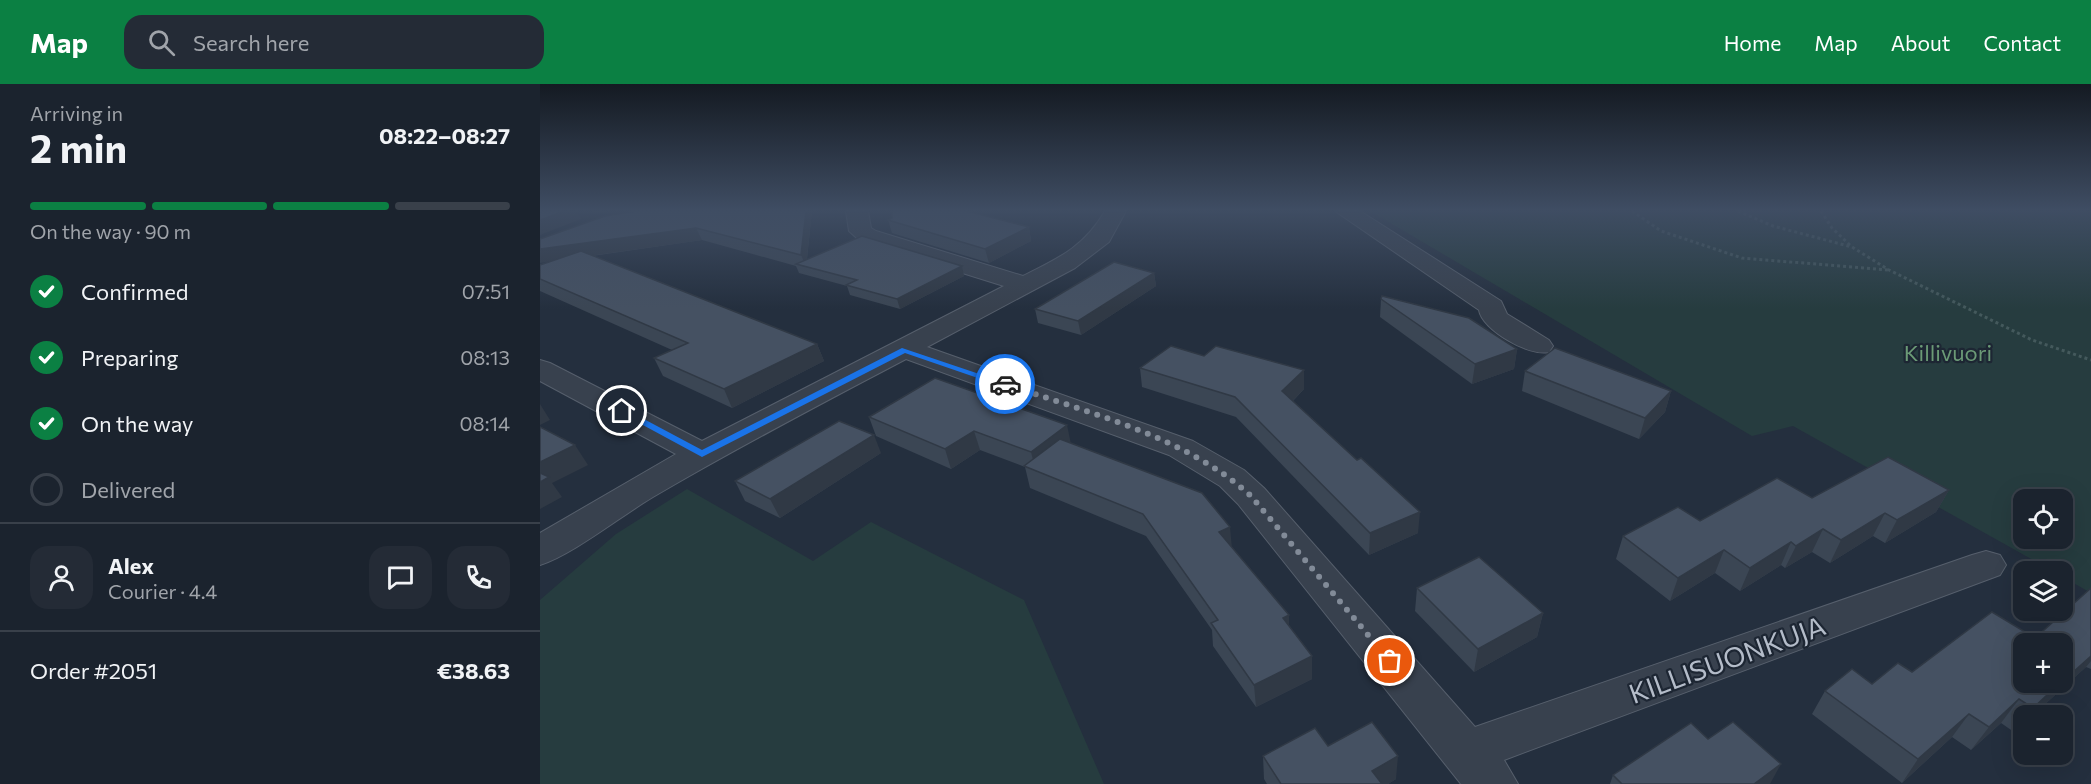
<!DOCTYPE html>
<html lang="en">
<head>
<meta charset="utf-8">
<style>
  :root { --surface:#1b232e; --page:#242b36; --text:#f1f3f6; --muted:#a0a4aa; --line:#39404a; --accent:#0b8043 }
  body { margin:0; font-family:Commissioner,sans-serif; background:var(--page); color:var(--text); height:100vh; display:flex; flex-direction:column; font-size:22px; white-space:nowrap }
  * { box-sizing:border-box; margin:0 }
  p { font-size:20px; color:var(--muted) }
  .icon { flex:none; width:33px; height:33px; fill:none; stroke:currentColor; stroke-width:2; stroke-linecap:round; stroke-linejoin:round }
  .map { position:relative; flex:1; overflow:hidden }
  .details { display:flex; flex-direction:column; background:var(--surface); width:540px }
  .details>* { flex:none }
  .tools { position:absolute; left:1473px; top:405px; display:grid; gap:12px }
  .tools a { display:grid; place-items:center; width:60px; height:60px; border-radius:12px; background:var(--surface); box-shadow:0 6px 24px #0002,0 0 0 2px var(--line); font-size:30px }
  .pin { position:absolute; display:grid; place-items:center; width:51px; height:51px; color:#fff; margin:-26px; border:3px solid #fff; border-radius:50%; box-shadow:0 2px 6px #0007 }
  .courier { position:absolute; display:grid; place-items:center; width:60px; height:60px; margin:-30px; border:4px solid #1a73e8; border-radius:50%; background:#fff; color:#222; box-shadow:0 2px 8px #0007 }
  .head em { font-style:normal; font-weight:700 }
  .head div { display:flex; flex-direction:column-reverse }
  .head { display:flex; align-items:center; justify-content:space-between; height:102px; padding:0 30px }
  h1 { font-size:39px; font-weight:700; line-height:45px }
  .bar { display:grid; grid-template-columns:repeat(4,1fr); gap:9px 6px; align-content:center; height:72px; padding:0 30px }
  .bar i { height:8px; border-radius:4px; background:var(--line) }
  .bar .selected { background:var(--accent) }
  .bar p { grid-column:span 4 }
  .line { display:flex; align-items:center; gap:15px; padding:0 30px; border-top:2px solid var(--line) }
  .line div { flex:1 }
  .round { display:grid; place-items:center; flex:none; width:63px; height:63px; border-radius:18px; background:var(--page) }
  ol { padding:0 30px; list-style:none }
  li { display:flex; align-items:center; gap:18px; height:66px }
  li p { margin-inline-start:auto }
  li .icon { padding:6px; border-radius:50%; background:var(--accent); color:#fff; stroke-width:4 }
  li:last-child { color:var(--muted) }
  li i { width:33px; height:33px; border:3px solid var(--line); border-radius:50% }
  header { display:flex; align-items:center; gap:36px; box-sizing:border-box; height:84px; padding:0 30px; background:var(--accent); color:#fff }
  header strong { font-size:28px }
  nav { display:flex; gap:33px; margin-inline-start:auto; font-size:21px }
  .search { width:420px; height:54px; background:var(--page); display:flex; align-items:center; gap:15px; box-sizing:border-box; padding:0 21px; border-radius:18px; color:var(--muted); font-size:22px }
  main { display:flex; flex:1; min-height:0 }
  .map>svg:first-child { display:block }
  .green { fill:#263c3f; fill-rule:evenodd }
  .lines { fill:none; stroke-linecap:round; stroke-linejoin:round }
  .minor-casing { stroke:#565f6c; stroke-width:2 }
  .path { stroke:#44595c; stroke-width:3; stroke-dasharray:3 3; stroke-linecap:butt }
  .minor { fill:#38414e; fill-rule:evenodd }
  .wall { fill:#3b4654 }
  .shaded-wall { fill:#303945 }
  .building { fill:#455162; stroke:#303945; stroke-width:1.5 }
  .route { fill:#1a73e8 }
  .done { stroke:#828b98; stroke-width:6; stroke-dasharray:0 10.8 }
  .labels { text-anchor:middle; dominant-baseline:central; stroke-width:4.5; stroke-linejoin:round; paint-order:stroke }
  .park-label { font-size:22px; fill:#6b9a76; stroke:#1d2633 }
  .near-street-label { font-size:27px; fill:#b4bcc9; stroke:#1d2633 }
</style>
</head>
<body>
<header>
<strong>Map</strong>
<div class="search"><svg class="icon" aria-label="search" viewBox="0 0 24 24"><circle cx="10" cy="10" r="6"/><path d="M15 15l6 6"/></svg>Search here</div>
<nav><a>Home</a><a>Map</a><a>About</a><a>Contact</a></nav>
</header>
<main>
<section class="details">
<div class="head"><div><h1>2 min</h1><p>Arriving in</p></div><em>08:22–08:27</em></div>
<div class="bar"><i class="selected"></i><i class="selected"></i><i class="selected"></i><i></i><p>On the way · 90 m</p></div>
<ol>
<li><svg class="icon" aria-label="check" viewBox="0 0 24 24"><path d="M5 12l5 5 9-10"/></svg>Confirmed<p>07:51</p></li>
<li><svg class="icon" aria-label="check" viewBox="0 0 24 24"><path d="M5 12l5 5 9-10"/></svg>Preparing<p>08:13</p></li>
<li><svg class="icon" aria-label="check" viewBox="0 0 24 24"><path d="M5 12l5 5 9-10"/></svg>On the way<p>08:14</p></li>
<li><i></i>Delivered</li>
</ol>
<div class="line" style="height:108px"><a class="round"><svg class="icon" aria-label="person" viewBox="0 0 24 24"><circle cx="12" cy="8" r="4"/><path d="M4 21q1-7 8-7t8 7"/></svg></a><div><b>Alex</b><p>Courier · 4.4</p></div><a class="round"><svg class="icon" aria-label="chat" viewBox="0 0 24 24"><path d="M4 5h16v11H9l-5 4z"/></svg></a><a class="round"><svg class="icon" aria-label="phone" viewBox="0 0 24 24"><path d="M5 4h4l2 5-3 2q2 4 5 5l2-3 5 2v4C11 20 4 13 5 4z"/></svg></a></div>
<div class="line" style="height:78px"><div>Order #2051</div><b>€38.63</b></div>
</section>
<div class="map">
<svg width="1551" height="700" viewBox="0 0 1551 700">
  <rect width="100%" height="100%" fill="#242f3e"/>
  <!-- green -->
  <g class="green">
    <path d="M 830,127 L 1551,127 L 1551,509 L 1523,493 L 1522,488 L 1513,487 L 1253,342 L 1212,352 ZM 1484,416 L 1522,416 L 1522,454 L 1484,454 Z"/>
    <polygon points="147,405 273,477 331,438 484,516 564,700 0,700 0,516 76,450"/>
  </g>
  <g class="lines">
    <defs>
      <g id="minor">
        <path d="M 306,127 L 328,127 L 331,144 L 336,147 L 483,192 C 519,174 544,163 565,127 L 586,127 L 569,158 L 535,184 L 387,263 L 653,357 L 704,386 L 724,404 L 935,643 L 1432,471 L 1446,467 L 1460,471 L 1466,481 L 1460,491 L 964,676 L 978,700 L 921,700 L 698,420 L 680,402 L 629,371 L 366,275 C 281,320 196,364 113,413 C 81,432 32,471 0,481 L 0,449 L 136,370 L 0,297 L 0,276 L 10,279 L 162,357 L 464,202 L 320,157 L 309,147 Z"/>
        <path d="M 795,127 L 820,127 L 961,217 L 967,230 L 1009,256 L 1013,262 L 1009,268 C 990,273 942,246 939,226 Z"/>
      </g>
    </defs>
    <!-- minor casing -->
    <use href="#minor" class="minor-casing"/>
    <!-- path -->
    <g class="path">
      <polyline points="1092,127 1121,147 1202,174 1348,186"/>
      <polyline points="1198,127 1233,142 1312,163"/>
      <polyline points="1281,127 1292,144 1312,163 1349,186 1492,256 1551,276"/>
    </g>
    <!-- minor -->
    <use href="#minor" class="minor"/>
  </g>
  <!-- wall -->
  <g class="wall">
    <polygon points="96,127 272,127 267,175 422,182 424,192 360,225 310,211 307,202 259,189 256,182 162,156 52,172 277,260 284,277 192,324 123,292 114,274 132,266 0,207 0,181 12,177"/>
    <polygon points="348,136 489,143 491,157 449,179 352,149"/>
    <polygon points="614,189 616,202 541,251 498,239 495,225"/>
    <polygon points="841,215 977,265 974,285 932,300 840,233"/>
    <polygon points="664,272 764,286 764,305 753,317 878,449 829,471 696,333 602,303 600,284"/>
    <polygon points="985,287 1131,307 1125,328 1099,355 982,307"/>
    <polygon points="329,333 531,359 692,463 749,531 749,541 772,595 716,623 673,562 672,546 606,452 490,404 485,383 440,366 411,385 336,352"/>
    <polygon points="341,369 240,434 205,417 195,397"/>
    <polygon points="1409,406 1396,428 1345,459 1333,452 1290,479 1272,468 1245,484 1241,481 1200,507 1175,489 1130,517 1076,475 1083,452 1272,414"/>
    <polygon points="877,504 1003,529 997,553 934,588 875,527"/>
    <polygon points="1551,504 1551,585 1546,583 1492,632 1484,632 1484,639 1474,648 1461,639 1431,666 1412,653 1362,699 1272,630 1285,607 1332,600 1495,554"/>
    <polygon points="1168,655 1230,700 1070,700 1073,691"/>
    <polygon points="788,662 856,695 848,700 727,700 724,695 723,672"/>
  </g>
  <!-- shaded-wall -->
  <g class="shaded-wall">
    <polygon points="24,127 37,127 41,135 0,151 0,136"/>
    <polygon points="53,127 68,127 54,130"/>
    <polygon points="266,127 272,127 266,182 261,171"/>
    <polygon points="489,143 491,157 449,179 445,165"/>
    <polygon points="156,144 162,156 0,179 0,165"/>
    <polygon points="422,182 424,192 360,225 357,215"/>
    <polygon points="614,189 616,202 541,251 538,237"/>
    <polygon points="277,260 284,277 192,324 184,305"/>
    <polygon points="977,265 974,285 932,300 935,280"/>
    <polygon points="764,286 764,305 743,327 742,307"/>
    <polygon points="1131,307 1125,328 1099,355 1105,334"/>
    <polygon points="0,320 10,336 0,341"/>
    <polygon points="527,341 531,360 496,388 491,368"/>
    <polygon points="434,347 440,366 411,385 405,365"/>
    <polygon points="334,351 341,369 240,434 230,415"/>
    <polygon points="35,361 48,381 12,399 22,413 0,425 0,378"/>
    <polygon points="1409,406 1396,428 1345,459 1357,436"/>
    <polygon points="880,428 878,449 829,471 830,449"/>
    <polygon points="1345,429 1333,452 1290,479 1301,456"/>
    <polygon points="690,443 692,465 679,448"/>
    <polygon points="1283,445 1272,468 1245,484 1256,462"/>
    <polygon points="1251,458 1241,481 1200,507 1210,484"/>
    <polygon points="1184,466 1175,489 1130,517 1138,494"/>
    <polygon points="1003,529 997,553 934,588 938,565"/>
    <polygon points="749,531 749,554 743,534"/>
    <polygon points="772,572 772,595 716,623 714,601"/>
    <polygon points="1551,572 1551,577 1546,583 1492,632 1487,632 1493,624"/>
    <polygon points="1479,615 1461,639 1431,666 1449,643"/>
    <polygon points="1429,630 1412,653 1362,699 1378,675"/>
    <polygon points="1484,636 1484,639 1474,648"/>
    <polygon points="858,672 856,695 848,700 831,700 832,687"/>
    <polygon points="1241,680 1230,700 1214,700"/>
  </g>
  <!-- building -->
  <g class="building">
    <polygon points="0,127 24,127 0,136"/>
    <polygon points="96,127 266,127 261,171 156,144 0,165 0,155 65,132"/>
    <polygon points="352,127 427,127 489,143 445,165 348,136 352,134"/>
    <polygon points="322,152 422,182 357,215 306,201 317,196 256,180"/>
    <polygon points="41,167 277,260 184,305 114,274 148,259 0,195 0,181"/>
    <polygon points="574,178 614,189 538,237 495,225"/>
    <polygon points="842,212 929,234 977,265 935,280 841,215"/>
    <polygon points="631,262 664,272 676,262 764,286 742,307 817,376 821,374 880,428 830,449 695,313 600,284"/>
    <polygon points="1015,264 1131,307 1105,334 985,287"/>
    <polygon points="395,294 527,341 491,368 434,347 405,365 329,333"/>
    <polygon points="299,337 334,351 230,415 195,397"/>
    <polygon points="0,343 35,361 0,378"/>
    <polygon points="520,355 662,409 690,443 679,448 749,531 743,534 772,572 714,601 671,539 678,536 603,430 484,382"/>
    <polygon points="1348,373 1409,406 1357,436 1345,429 1301,456 1283,445 1256,462 1251,458 1210,484 1184,466 1138,494 1083,452 1138,423 1160,437 1237,394 1272,414"/>
    <polygon points="0,389 9,393 0,398"/>
    <polygon points="939,473 1003,529 938,565 877,504"/>
    <polygon points="1551,504 1551,572 1522,598 1522,560 1484,560 1484,598 1521,598 1493,624 1479,615 1449,643 1429,630 1378,675 1285,607 1312,585 1332,600 1358,579 1372,588 1452,528 1495,554"/>
    <polygon points="832,638 858,672 832,687 842,700 741,700 723,672 775,644 788,662"/>
    <polygon points="1193,638 1241,680 1214,700 1082,700 1073,691 1151,639 1168,655"/>
  </g>
  <!-- sky -->
  <linearGradient id="sky" x2="0" y2="1"><stop stop-color="#141a22"/><stop offset="0.56" stop-color="#3f4d63"/><stop offset="1" stop-color="#3f4d63" stop-opacity="0"/></linearGradient>
  <rect width="1551" height="225" fill="url(#sky)"/>
  <!-- route -->
  <polygon class="route" points="362,264 469,300 461,302 365,269 162,373 77,327 85,325 162,366"/>
  <g class="lines">
    <!-- done -->
    <path class="done" d="M 465,300 C 546,328 647,353 711,412 L 850,577"/>
  </g>
  <g class="labels">
    <!-- park labels -->
    <g class="park-label">
      <text x="1408" y="268">Killivuori</text>
    </g>
    <!-- near-street labels -->
    <g class="near-street-label">
      <text transform="translate(1187 575) rotate(-20)">KILLISUONKUJA</text>
    </g>
  </g>
</svg>
<div class="tools">
<a><svg class="icon" aria-label="locate" viewBox="0 0 24 24"><circle cx="12" cy="12" r="6"/><path d="M12 2v4M12 18v4M2 12h4M18 12h4"/></svg></a>
<a><svg class="icon" aria-label="layers" viewBox="0 0 24 24"><path d="M12 4l9 5-9 5-9-5zM3 14l9 5 9-5"/></svg></a>
<a>+</a>
<a>−</a>
</div>
<div class="pin" style="left:850px;top:577px;background:#ea580c"><svg class="icon" aria-label="bag" viewBox="0 0 24 24"><path d="M5 8h14l-1 12H6zM9 8a3 3 0 0 1 6 0"/></svg></div>
<div class="pin" style="left:82px;top:327px;background:#1f2937"><svg class="icon" aria-label="home" viewBox="0 0 24 24"><path d="M3 11l9-7 9 7M6 9v11h12V9"/></svg></div>
<div class="courier" style="left:465px;top:300px"><svg class="icon" aria-label="car" viewBox="0 0 24 24"><path d="M5 17H2v-5l4-1 3-4h7l3 4 3 1v5h-3M9 17h6M6 11h13"/><circle cx="7" cy="17" r="2"/><circle cx="17" cy="17" r="2"/></svg></div>
</div>
</main>
</body>
</html>
